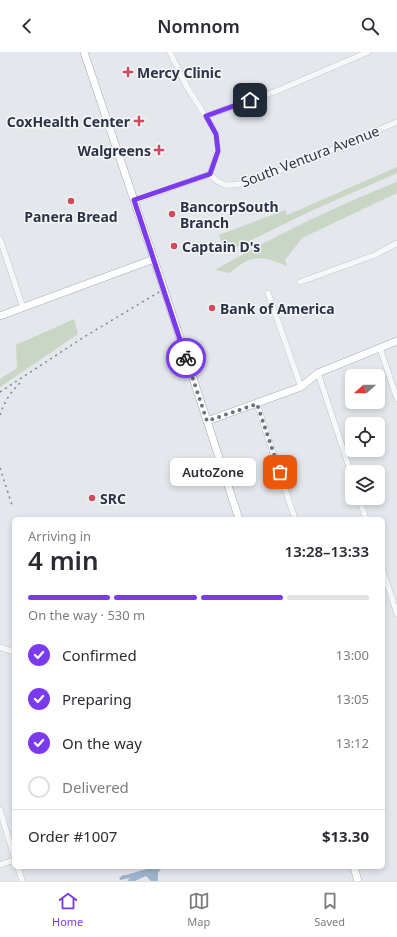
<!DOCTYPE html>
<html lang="en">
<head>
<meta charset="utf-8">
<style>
  :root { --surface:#fff; --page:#f2f2f3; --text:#2b2b33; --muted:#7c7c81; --line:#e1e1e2; --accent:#7c3aed }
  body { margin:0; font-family:"Noto Sans",sans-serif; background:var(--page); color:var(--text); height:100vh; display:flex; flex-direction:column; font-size:15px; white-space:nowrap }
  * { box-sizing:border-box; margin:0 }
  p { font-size:13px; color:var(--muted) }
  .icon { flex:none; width:22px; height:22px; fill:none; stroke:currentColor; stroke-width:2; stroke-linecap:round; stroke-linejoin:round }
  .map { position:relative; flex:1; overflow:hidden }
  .drawer { position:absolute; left:12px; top:465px; width:373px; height:352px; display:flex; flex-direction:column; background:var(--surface); border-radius:6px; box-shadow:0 2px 6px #0003 }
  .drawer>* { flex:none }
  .needle { width:26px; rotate:249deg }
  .fabs { position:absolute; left:345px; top:317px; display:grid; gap:8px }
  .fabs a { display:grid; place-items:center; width:40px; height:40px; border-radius:6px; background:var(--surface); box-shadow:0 2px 6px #0003; font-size:20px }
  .pin { position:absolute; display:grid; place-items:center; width:34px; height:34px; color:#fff; margin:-17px; border-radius:8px; box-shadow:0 2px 6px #0006 }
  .courier { position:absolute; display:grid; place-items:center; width:40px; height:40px; margin:-20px; border:3px solid #7c3aed; border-radius:50%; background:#fff; color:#222; box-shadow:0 1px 5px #0007 }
  .bubble { position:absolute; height:28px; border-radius:6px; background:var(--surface); box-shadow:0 2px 6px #0003; font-size:13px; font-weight:600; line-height:28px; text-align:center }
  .summary em { font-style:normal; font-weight:600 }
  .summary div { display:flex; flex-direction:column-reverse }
  .summary { display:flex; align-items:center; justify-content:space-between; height:68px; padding:0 16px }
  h1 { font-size:26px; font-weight:600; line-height:30px }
  .bar { display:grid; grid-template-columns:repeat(4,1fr); gap:6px 4px; align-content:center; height:48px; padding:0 16px }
  .bar i { height:5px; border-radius:3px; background:var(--line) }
  .bar .selected { background:var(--accent) }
  .bar p { grid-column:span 4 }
  .line { display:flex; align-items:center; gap:10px; padding:0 16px; border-top:1px solid var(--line) }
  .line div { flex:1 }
  ol { padding:0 16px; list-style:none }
  li { display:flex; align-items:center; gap:12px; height:44px }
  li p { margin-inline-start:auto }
  li .icon { padding:4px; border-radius:50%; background:var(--accent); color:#fff; stroke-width:4 }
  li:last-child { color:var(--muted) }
  li i { width:22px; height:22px; border:2px solid var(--line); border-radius:50% }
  header { display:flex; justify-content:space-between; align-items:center; height:52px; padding:0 16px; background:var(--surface); font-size:18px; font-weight:600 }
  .dock { display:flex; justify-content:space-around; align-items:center; height:56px; border-top:1px solid var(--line); background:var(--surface); font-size:11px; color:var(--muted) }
  .dock a { display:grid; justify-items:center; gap:2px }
  .dock .selected { color:var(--accent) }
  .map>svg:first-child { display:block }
  .green { fill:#c9d6c5 }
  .water { fill:#9fb4cc }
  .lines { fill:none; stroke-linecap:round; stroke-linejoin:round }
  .minor-casing { stroke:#a9aeb7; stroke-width:6 }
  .major-casing { stroke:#a3abb8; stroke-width:8 }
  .minor { stroke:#f7f8fa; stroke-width:5.5 }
  .major { stroke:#fff; stroke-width:7 }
  .rail { stroke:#7d8696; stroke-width:1.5; stroke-dasharray:2 4; stroke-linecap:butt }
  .done { stroke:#6c737f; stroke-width:4; stroke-dasharray:0 7.2 }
  .route { stroke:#7c3aed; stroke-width:5 }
  .poi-dot { fill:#d1495b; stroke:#f4f6f9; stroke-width:1.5 }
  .labels { text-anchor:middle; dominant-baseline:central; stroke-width:3; stroke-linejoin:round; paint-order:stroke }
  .poi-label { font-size:14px; font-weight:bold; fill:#2b3445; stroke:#f4f6f9; text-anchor:start }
  .street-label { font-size:14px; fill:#2b3445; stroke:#f4f6f9 }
</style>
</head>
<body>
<header><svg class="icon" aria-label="back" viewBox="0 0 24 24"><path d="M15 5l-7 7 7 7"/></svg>Nomnom<svg class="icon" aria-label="search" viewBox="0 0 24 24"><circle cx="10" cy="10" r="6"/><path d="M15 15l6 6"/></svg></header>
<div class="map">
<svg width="397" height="829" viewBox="0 0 397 829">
  <rect width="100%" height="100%" fill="#e4e7ec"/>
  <!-- green -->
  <g class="green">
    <polygon points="397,115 397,121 311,159 225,201 219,183 285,158 287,163"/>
    <path d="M 397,130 L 397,141 L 302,186 L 285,208 L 287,214 C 261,203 252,202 230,221 L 215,218 C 274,184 334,155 397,130 Z"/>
    <polygon points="74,267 78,282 0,335 0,327 17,316 16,293"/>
  </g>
  <!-- water -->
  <polygon class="water" points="151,815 167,815 161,817 158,821 158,829 151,829 146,824 135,829 127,829 130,826 120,828 119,826 123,823 126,823 150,816"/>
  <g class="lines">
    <defs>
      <g id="minor">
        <polyline points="170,0 187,35 217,82 217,99 210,122"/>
        <polyline points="206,64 279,38 368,0"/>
        <polyline points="210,122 217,129 225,133 232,133 246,131 308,108 397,70"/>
        <polyline points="134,149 210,122"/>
        <polyline points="0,187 23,256"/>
        <polyline points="300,230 375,203 397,191"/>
        <polyline points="268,241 301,335"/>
        <polyline points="380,296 397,347"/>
        <polyline points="318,321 352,424"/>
        <polyline points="257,352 295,467"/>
        <polyline points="359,446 366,467"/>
        <polyline points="383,519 397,562"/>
        <polyline points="0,595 14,600"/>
        <polyline points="0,758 14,804"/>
        <polyline points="0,813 14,808"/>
        <polyline points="18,815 22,829"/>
      </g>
      <g id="major">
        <polyline points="84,0 164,237 239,467"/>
        <polyline points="0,264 154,207"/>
        <polyline points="207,369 301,335 318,321 397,289"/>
        <polyline points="354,815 358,829"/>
      </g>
    </defs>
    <!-- minor casing -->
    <use href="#minor" class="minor-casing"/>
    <!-- major casing -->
    <use href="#major" class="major-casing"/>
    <!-- minor -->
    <use href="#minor" class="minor"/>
    <!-- major -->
    <use href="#major" class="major"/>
    <!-- rail -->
    <g class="rail">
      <polyline points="0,340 84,285 164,237"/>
      <path d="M 0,363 C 4,350 10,341 20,331"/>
      <polyline points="0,416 12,453"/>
    </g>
  </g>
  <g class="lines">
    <!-- done -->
    <polyline class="done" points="186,306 207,369 257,352 280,420"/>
    <!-- route -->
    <polyline class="route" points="186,306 134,148 210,122 218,99 216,82 206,64 250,48"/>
  </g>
  <!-- markers -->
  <g class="poi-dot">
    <path d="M126 14h4v4h4v4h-4v4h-4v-4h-4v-4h4z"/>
    <path d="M137 63h4v4h4v4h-4v4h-4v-4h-4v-4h4z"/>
    <path d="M157 92h4v4h4v4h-4v4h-4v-4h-4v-4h4z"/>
    <circle cx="71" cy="149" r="4"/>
    <circle cx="172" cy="162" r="4"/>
    <circle cx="174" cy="194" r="4"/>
    <circle cx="212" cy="256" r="4"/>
    <circle cx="92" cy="446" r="4"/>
  </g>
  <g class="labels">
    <!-- poi labels -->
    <g class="poi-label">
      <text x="137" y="20">Mercy Clinic</text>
      <text x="130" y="69" text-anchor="end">CoxHealth Center</text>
      <text x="151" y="98" text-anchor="end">Walgreens</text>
      <text x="180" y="154">BancorpSouth<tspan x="180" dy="16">Branch</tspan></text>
      <text x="71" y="164" text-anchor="middle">Panera Bread</text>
      <text x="182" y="194">Captain D's</text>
      <text x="220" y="256">Bank of America</text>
      <text x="100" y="446">SRC</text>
    </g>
    <!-- street labels -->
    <g class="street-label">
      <text transform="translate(310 104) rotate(-21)">South Ventura Avenue</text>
    </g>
  </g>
</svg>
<div class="fabs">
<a><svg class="needle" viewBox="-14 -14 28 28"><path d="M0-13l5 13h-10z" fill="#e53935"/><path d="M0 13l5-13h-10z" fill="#7c7c81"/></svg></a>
<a><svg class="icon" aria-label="locate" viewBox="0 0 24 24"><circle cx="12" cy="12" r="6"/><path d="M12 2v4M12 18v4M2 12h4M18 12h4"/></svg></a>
<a><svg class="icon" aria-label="layers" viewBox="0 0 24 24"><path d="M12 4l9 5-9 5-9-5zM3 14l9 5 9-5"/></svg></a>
</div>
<div class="pin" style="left:280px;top:420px;background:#ea580c"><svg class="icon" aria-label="bag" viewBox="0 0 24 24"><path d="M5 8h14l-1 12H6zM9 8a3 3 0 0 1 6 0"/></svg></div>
<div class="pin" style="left:250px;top:48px;background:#1f2937"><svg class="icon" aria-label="home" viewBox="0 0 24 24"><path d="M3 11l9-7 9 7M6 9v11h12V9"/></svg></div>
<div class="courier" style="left:186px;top:306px"><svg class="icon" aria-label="bike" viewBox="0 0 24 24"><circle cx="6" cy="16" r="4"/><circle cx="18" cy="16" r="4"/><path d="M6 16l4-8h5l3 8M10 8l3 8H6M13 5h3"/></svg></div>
<div class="bubble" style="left:170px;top:406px;width:86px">AutoZone</div>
<section class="drawer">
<div class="summary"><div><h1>4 min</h1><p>Arriving in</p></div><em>13:28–13:33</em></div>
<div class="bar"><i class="selected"></i><i class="selected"></i><i class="selected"></i><i></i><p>On the way · 530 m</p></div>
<ol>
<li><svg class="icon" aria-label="check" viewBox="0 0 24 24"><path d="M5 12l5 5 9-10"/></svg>Confirmed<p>13:00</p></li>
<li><svg class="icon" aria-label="check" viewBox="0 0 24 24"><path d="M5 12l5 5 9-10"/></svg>Preparing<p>13:05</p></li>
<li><svg class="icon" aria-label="check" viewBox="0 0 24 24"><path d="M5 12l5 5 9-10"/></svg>On the way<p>13:12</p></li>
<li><i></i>Delivered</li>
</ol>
<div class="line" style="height:52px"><div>Order #1007</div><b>$13.30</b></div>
</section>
</div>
<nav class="dock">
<a class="selected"><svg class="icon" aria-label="home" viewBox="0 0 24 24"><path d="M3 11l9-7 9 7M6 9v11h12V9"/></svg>Home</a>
<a><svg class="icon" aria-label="map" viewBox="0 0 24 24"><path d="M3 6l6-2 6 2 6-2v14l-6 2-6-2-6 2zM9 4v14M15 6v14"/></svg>Map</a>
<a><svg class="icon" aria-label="saved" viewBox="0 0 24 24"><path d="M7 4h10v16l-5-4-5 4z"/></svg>Saved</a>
</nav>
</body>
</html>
